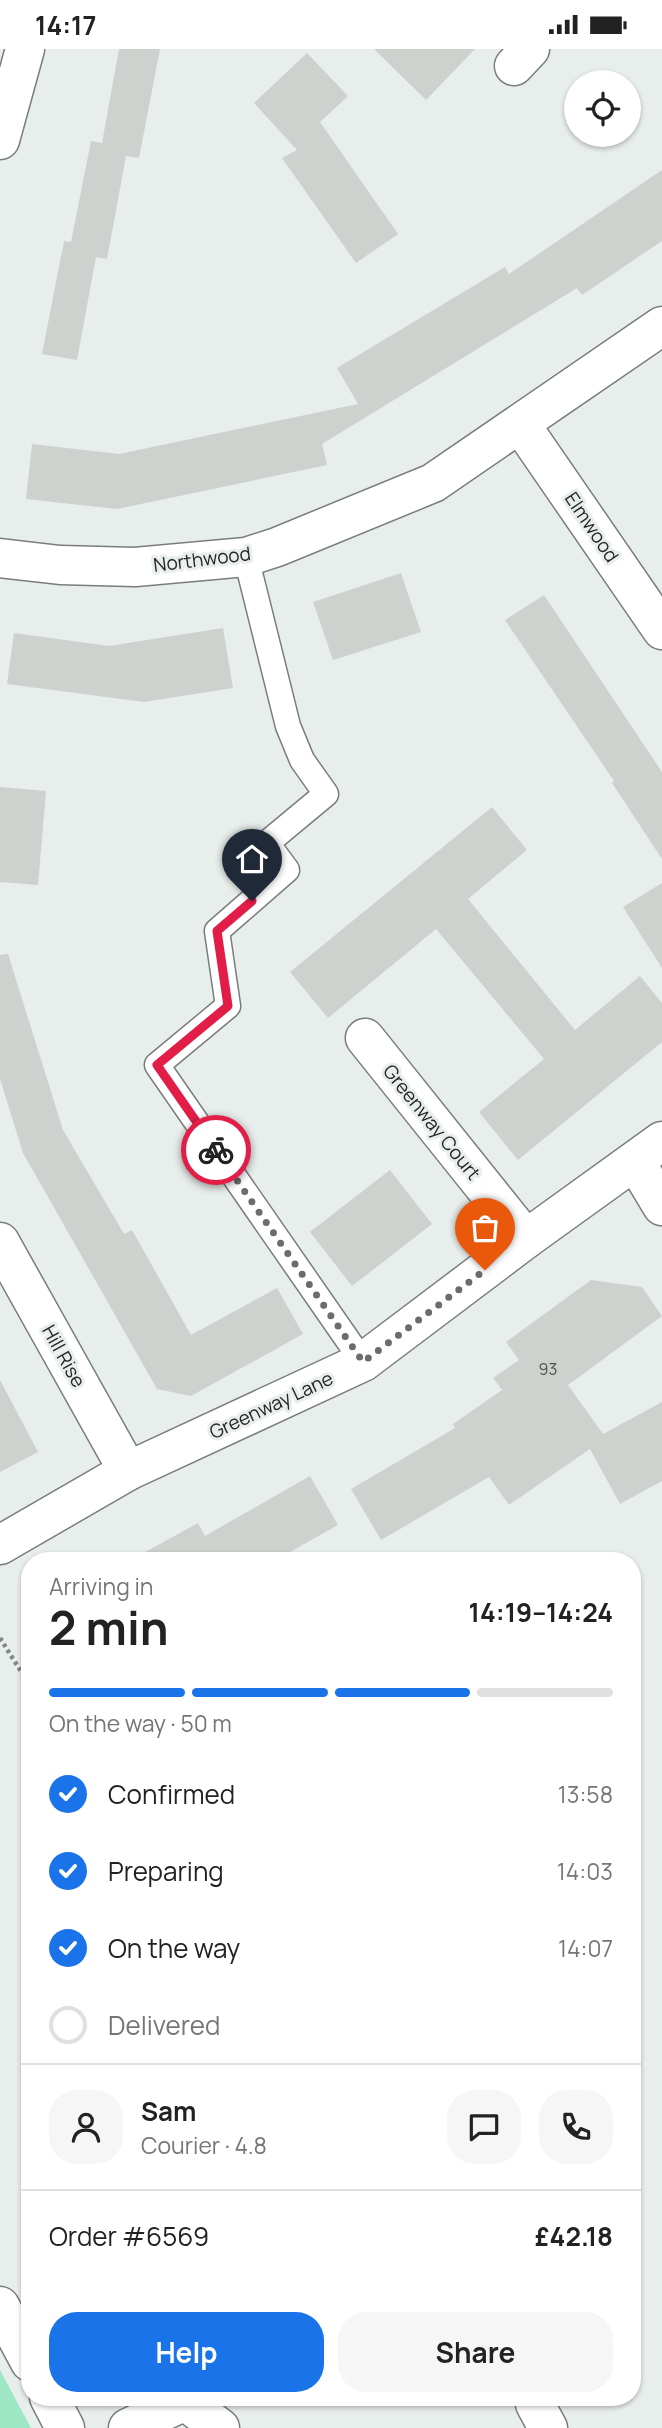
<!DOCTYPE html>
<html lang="en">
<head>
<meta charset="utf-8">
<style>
  :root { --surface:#fff; --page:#f6f6f6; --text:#222; --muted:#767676; --line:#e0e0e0; --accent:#1a73e8 }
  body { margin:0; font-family:Manrope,sans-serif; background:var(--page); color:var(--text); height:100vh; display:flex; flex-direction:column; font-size:26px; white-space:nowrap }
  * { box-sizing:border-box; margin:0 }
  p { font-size:23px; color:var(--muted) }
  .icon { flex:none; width:38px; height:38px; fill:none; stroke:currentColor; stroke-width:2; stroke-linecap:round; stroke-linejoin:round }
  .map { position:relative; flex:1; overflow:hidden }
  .sheet { position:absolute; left:21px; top:1503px; width:620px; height:854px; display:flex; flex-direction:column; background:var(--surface); border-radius:28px; box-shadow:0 2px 5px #0004 }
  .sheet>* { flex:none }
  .buttons { position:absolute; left:564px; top:21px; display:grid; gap:14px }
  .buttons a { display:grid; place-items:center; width:77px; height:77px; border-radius:50%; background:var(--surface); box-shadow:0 2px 5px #0004; font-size:35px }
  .pin { position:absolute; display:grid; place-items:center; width:60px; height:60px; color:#fff; margin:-72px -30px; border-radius:50% 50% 50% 0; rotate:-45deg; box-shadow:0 0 7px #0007 }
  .pin .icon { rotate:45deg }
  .courier { position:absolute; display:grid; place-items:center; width:70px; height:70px; margin:-35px; border:5px solid #e11d48; border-radius:50%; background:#fff; color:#222; box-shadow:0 2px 9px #0007 }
  .head em { font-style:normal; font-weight:700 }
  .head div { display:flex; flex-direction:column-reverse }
  .head { display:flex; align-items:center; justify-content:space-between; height:119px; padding:0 28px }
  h1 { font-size:46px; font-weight:700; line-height:52px }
  .bar { display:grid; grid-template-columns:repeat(4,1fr); gap:10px 7px; align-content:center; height:84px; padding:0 28px }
  .bar i { height:9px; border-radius:5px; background:var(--line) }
  .bar .current { background:var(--accent) }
  .bar p { grid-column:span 4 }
  .line { display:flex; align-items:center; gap:18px; padding:0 28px; border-top:2px solid var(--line) }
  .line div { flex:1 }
  .round { display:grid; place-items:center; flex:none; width:74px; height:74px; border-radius:28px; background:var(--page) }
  ol { padding:0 28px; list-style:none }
  li { display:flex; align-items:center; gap:21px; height:77px }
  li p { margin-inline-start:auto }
  li .icon { padding:7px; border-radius:50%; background:var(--accent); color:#fff; stroke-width:4 }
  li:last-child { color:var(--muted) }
  li i { width:38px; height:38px; border:4px solid var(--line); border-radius:50% }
  .action { display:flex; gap:14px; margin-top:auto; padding:14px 28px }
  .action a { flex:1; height:80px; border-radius:28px; background:var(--accent); color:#fff; font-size:28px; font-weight:700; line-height:80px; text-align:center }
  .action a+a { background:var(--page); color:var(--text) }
  .status { display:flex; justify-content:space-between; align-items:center; height:49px; padding:0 35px; background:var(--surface); direction:ltr }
  .status svg { height:19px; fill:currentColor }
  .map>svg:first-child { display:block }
  .green { fill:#9ee7c5 }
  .building { fill:#cdd2cf }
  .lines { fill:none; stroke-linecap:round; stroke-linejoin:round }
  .lane-casing { stroke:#797e7b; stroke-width:27 }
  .street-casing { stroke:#797e7b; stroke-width:41 }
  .path { stroke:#838785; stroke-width:4.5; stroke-dasharray:3.5 3.5; stroke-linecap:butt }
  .lane { stroke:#fff; stroke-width:24 }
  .street { stroke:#fff; stroke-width:38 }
  .done { stroke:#696d6b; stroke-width:7; stroke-dasharray:0 12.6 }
  .route { stroke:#e11d48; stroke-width:9 }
  .labels { text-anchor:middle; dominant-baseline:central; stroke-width:6; stroke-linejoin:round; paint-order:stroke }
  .number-label { font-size:16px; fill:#4f5250 }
  .street-label { font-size:19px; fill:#252726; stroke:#e8eeeb }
</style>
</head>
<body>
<div class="status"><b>14:17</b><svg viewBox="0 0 49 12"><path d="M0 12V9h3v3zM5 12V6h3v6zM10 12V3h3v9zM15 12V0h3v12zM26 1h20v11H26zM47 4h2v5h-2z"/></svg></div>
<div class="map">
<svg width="662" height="2379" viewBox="0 0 662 2379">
  <rect width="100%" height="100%" fill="#e8eeeb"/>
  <!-- green -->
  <polygon class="green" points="0,2321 31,2379 0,2379"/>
  <!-- building -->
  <g class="building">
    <polygon points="119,0 160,0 139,109 126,107 107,210 96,208 77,311 42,305 64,192 71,193 91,92 102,94"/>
    <polygon points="374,0 475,0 426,51"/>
    <polygon points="307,4 348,47 320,73 398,185 356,214 282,109 297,101 254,54"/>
    <polygon points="662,121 662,192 582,246 577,239 322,395 327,416 117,460 26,450 32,395 119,405 358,355 337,319 505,218 509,225"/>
    <polygon points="401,524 421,583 333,611 313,553"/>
    <polygon points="544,546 662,723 662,810 612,734 614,732 505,571"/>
    <polygon points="223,579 233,639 144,653 7,635 14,584 109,597"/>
    <polygon points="0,738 46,742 38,836 0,833"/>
    <polygon points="492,758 527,801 468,850 575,981 640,927 662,954 662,993 518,1111 479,1063 544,1010 436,880 328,969 290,923"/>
    <polygon points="662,834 662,919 623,858"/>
    <polygon points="8,905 63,1081 124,1185 132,1181 191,1286 277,1239 303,1285 191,1347 157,1340 23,1104 0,1030 0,906"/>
    <polygon points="390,1121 432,1175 352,1237 310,1183"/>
    <polygon points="591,1231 642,1238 662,1267 568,1336 603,1385 662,1353 662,1432 620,1455 590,1400 509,1456 489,1428 381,1491 351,1440 455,1379 453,1375 502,1341 493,1329 519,1311 506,1293"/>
    <polygon points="0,1331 38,1403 0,1423"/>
    <polygon points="310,1427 338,1476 274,1512 129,1512 198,1474 205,1487"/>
  </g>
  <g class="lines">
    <defs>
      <polyline id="lane" points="246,508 288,677 302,711 326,745 267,794 287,821 217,882 228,957 157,1016 363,1313"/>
      <g id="street">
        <polyline points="514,17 530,0"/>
        <polyline points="0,91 25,0"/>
        <polyline points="521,376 662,581"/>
        <polyline points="0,509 60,516 135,518 246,508 277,498 433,434 662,277"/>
        <polyline points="365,989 526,1190"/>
        <polyline points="635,1112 662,1157"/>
        <polyline points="0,1193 128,1422"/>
        <polyline points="0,1496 128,1422 363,1313 526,1190 662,1092"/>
        <polyline points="0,2257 30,2313"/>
        <polyline points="49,2348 65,2379"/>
        <polyline points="185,2348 185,2352 220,2379"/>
        <polyline points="535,2355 548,2379"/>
        <polyline points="128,2379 185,2352"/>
      </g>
    </defs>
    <!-- lane casing -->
    <use href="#lane" class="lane-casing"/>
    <!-- street casing -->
    <use href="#street" class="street-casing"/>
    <!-- path -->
    <polyline class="path" points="0,1589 30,1637"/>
    <!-- lane -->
    <use href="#lane" class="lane"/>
    <!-- street -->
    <use href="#street" class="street"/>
  </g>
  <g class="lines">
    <!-- done -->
    <polyline class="done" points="216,1101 363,1313 485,1221"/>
    <!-- route -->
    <polyline class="route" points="216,1101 157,1016 228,957 217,882 252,852"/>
  </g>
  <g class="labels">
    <!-- number labels -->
    <g class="number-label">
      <text x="548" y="1320">93</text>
    </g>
    <!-- street labels -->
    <g class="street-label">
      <text transform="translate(592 478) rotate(56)">Elmwood</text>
      <text transform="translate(202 510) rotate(-7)">Northwood</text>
      <text transform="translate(432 1073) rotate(51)">Greenway Court</text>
      <text transform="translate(64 1307) rotate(61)">Hill Rise</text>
      <text transform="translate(271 1356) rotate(-25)">Greenway Lane</text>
    </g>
  </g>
</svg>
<div class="buttons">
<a><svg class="icon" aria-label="locate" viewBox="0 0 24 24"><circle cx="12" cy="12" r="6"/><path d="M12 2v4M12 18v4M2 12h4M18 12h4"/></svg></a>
</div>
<div class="pin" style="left:485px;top:1221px;background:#ea580c"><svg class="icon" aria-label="bag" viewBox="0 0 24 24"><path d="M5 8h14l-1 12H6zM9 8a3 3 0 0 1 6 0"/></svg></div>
<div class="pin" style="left:252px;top:852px;background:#1f2937"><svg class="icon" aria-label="home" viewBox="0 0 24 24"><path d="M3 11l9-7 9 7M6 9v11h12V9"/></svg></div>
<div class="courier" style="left:216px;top:1101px"><svg class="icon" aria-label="bike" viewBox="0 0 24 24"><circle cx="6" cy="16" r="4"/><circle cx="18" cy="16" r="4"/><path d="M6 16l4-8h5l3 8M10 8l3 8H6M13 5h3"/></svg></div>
<section class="sheet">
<div class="head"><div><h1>2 min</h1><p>Arriving in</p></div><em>14:19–14:24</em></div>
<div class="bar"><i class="current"></i><i class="current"></i><i class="current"></i><i></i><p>On the way · 50 m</p></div>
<ol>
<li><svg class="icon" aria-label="check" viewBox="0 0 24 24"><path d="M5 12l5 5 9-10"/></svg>Confirmed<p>13:58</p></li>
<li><svg class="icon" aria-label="check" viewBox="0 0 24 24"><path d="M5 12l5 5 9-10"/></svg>Preparing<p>14:03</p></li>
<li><svg class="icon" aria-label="check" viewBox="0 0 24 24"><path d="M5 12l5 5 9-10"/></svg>On the way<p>14:07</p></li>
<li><i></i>Delivered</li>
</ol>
<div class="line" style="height:126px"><a class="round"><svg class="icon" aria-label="person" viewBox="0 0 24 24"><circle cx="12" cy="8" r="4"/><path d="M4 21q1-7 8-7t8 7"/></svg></a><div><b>Sam</b><p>Courier · 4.8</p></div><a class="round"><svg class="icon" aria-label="chat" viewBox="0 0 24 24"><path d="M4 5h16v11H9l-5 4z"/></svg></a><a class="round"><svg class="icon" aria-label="phone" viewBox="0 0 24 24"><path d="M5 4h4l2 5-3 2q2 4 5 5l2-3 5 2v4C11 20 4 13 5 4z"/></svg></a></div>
<div class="line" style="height:91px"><div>Order #6569</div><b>£42.18</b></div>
<div class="action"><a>Help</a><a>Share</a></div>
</section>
</div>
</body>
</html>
